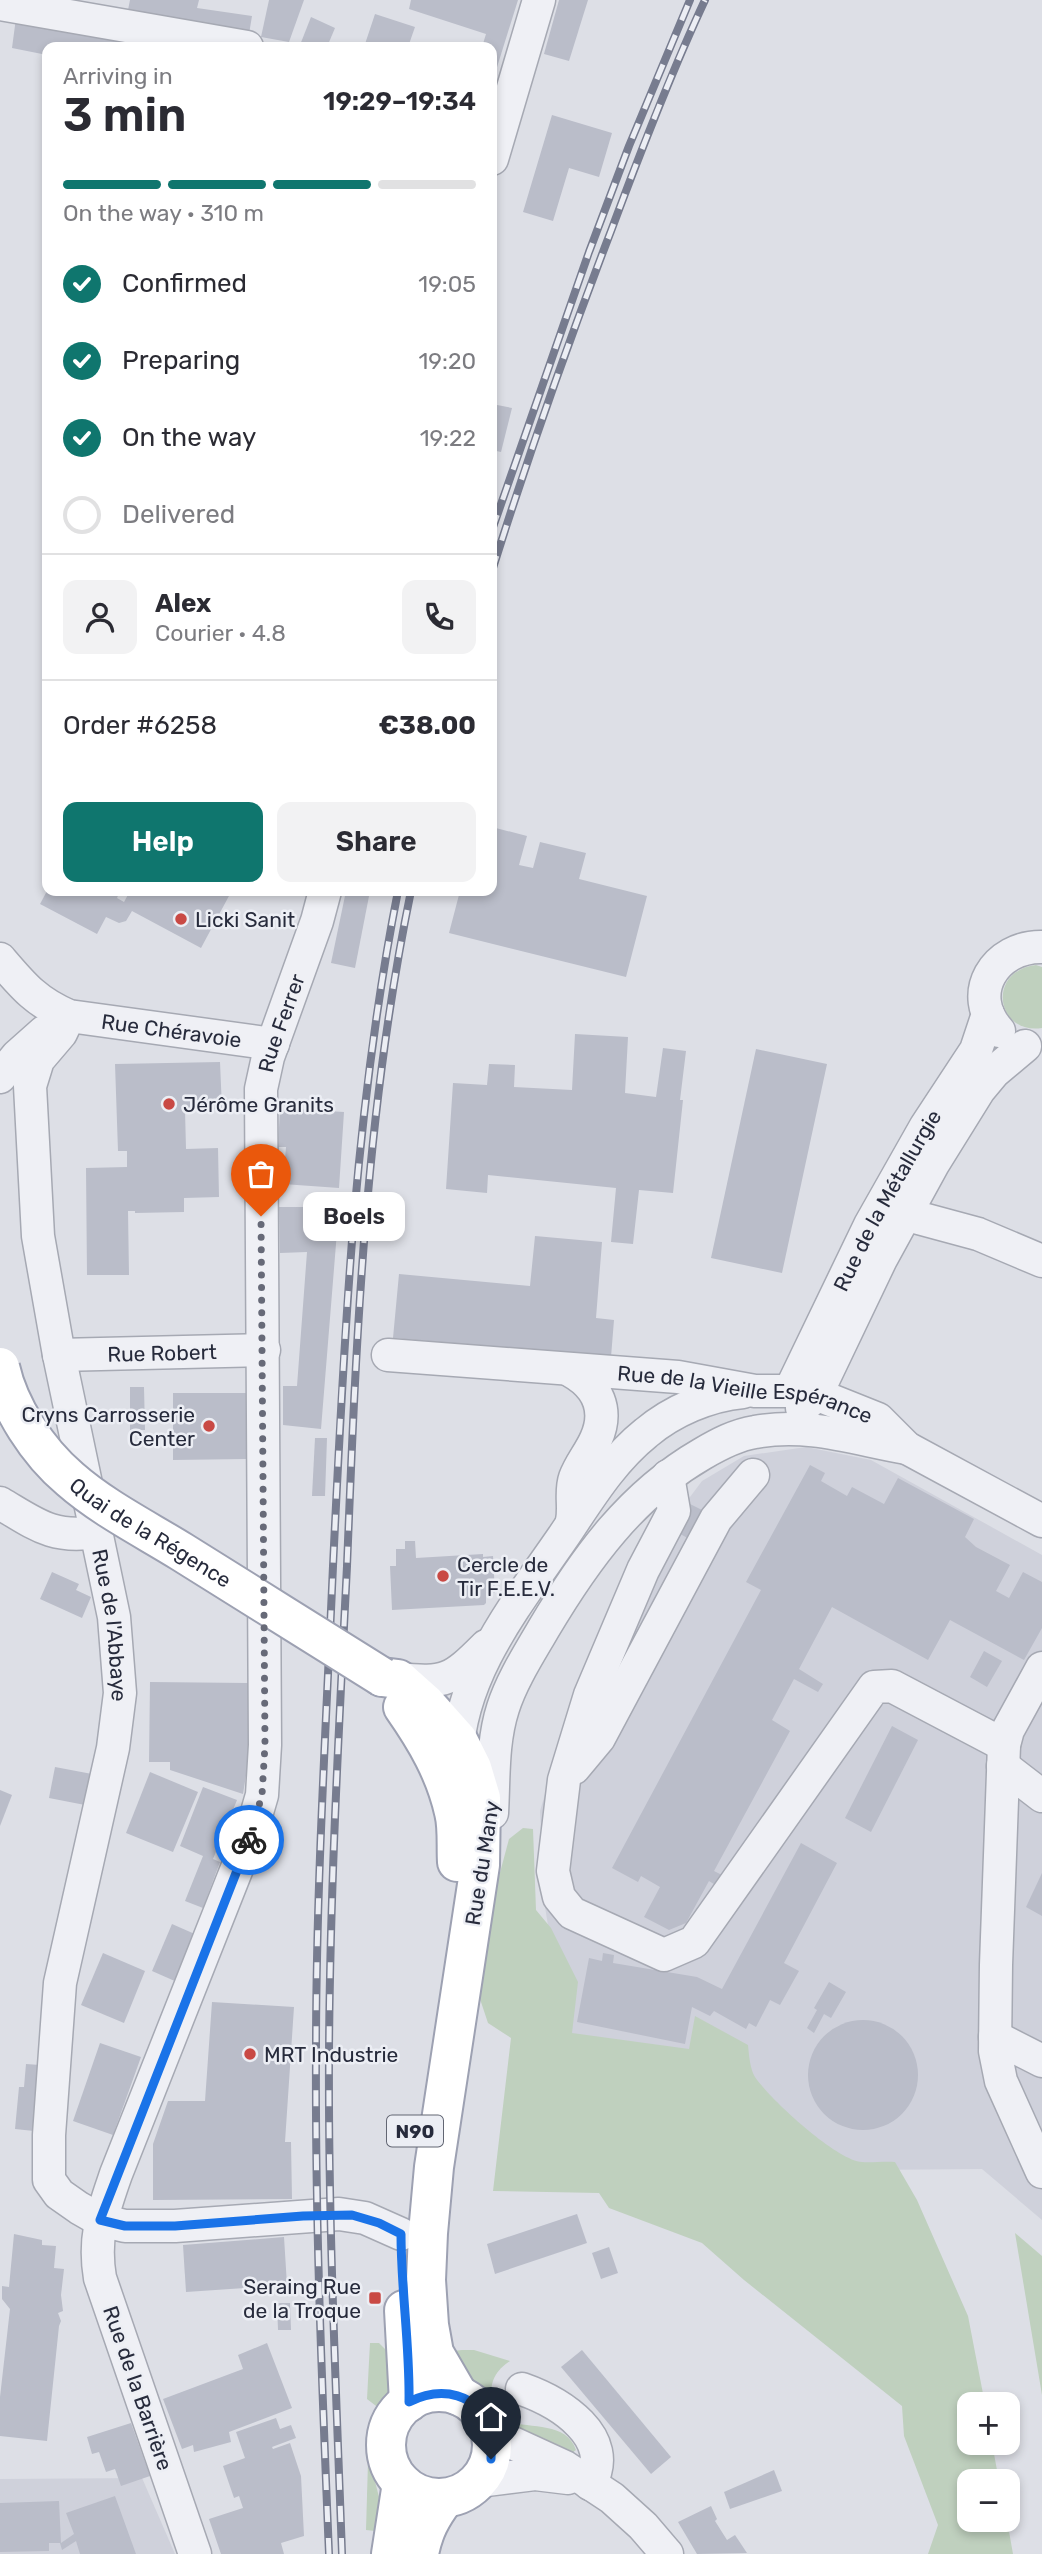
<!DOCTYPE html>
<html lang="en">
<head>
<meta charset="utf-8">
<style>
  :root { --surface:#fff; --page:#f2f2f3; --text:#2b2b33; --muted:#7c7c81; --line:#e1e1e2; --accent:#0f766e }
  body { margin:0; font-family:Rubik,sans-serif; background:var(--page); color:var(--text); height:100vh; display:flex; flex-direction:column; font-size:26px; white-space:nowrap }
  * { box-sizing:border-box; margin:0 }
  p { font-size:23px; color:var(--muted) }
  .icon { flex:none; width:38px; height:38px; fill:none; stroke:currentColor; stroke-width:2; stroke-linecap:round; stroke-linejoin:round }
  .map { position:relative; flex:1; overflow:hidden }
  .drawer { position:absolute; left:42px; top:42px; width:455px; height:854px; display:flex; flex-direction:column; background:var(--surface); border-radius:14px; box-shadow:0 4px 10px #0003 }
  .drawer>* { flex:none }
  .controls { position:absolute; left:957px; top:2392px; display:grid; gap:14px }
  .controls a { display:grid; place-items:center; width:63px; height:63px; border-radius:14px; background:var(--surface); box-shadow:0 4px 10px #0003; font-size:35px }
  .pin { position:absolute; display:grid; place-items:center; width:60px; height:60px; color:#fff; margin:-72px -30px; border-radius:50% 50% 50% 0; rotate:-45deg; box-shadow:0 0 7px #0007 }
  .pin .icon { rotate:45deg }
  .courier { position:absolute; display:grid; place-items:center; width:70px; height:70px; margin:-35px; border:5px solid #1a73e8; border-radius:50%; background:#fff; color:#222; box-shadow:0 2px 9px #0007 }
  .bubble { position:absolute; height:49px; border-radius:14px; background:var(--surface); box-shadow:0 4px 10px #0003; font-size:23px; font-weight:600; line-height:49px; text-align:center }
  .summary em { font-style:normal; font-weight:600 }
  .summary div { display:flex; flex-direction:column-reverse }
  .summary { display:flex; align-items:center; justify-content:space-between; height:119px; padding:0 21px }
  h1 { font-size:46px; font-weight:600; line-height:52px }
  .bar { display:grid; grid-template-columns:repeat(4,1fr); gap:10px 7px; align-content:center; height:84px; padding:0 21px }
  .bar i { height:9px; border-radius:5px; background:var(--line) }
  .bar .selected { background:var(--accent) }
  .bar p { grid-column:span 4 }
  .line { display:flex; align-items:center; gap:18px; padding:0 21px; border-top:2px solid var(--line) }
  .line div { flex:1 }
  .round { display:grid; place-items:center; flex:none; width:74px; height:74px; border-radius:14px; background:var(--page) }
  ol { padding:0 21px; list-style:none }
  li { display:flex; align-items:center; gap:21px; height:77px }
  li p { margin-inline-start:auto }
  li .icon { padding:7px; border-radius:50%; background:var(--accent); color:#fff; stroke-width:4 }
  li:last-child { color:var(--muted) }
  li i { width:38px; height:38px; border:4px solid var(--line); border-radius:50% }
  .action { display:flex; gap:14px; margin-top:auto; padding:14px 21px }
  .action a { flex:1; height:80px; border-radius:14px; background:var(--accent); color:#fff; font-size:28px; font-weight:600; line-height:80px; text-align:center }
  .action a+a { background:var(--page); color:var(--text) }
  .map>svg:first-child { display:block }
  .built { fill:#cfd1db }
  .green { fill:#bfd0be }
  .building { fill:#babdc9 }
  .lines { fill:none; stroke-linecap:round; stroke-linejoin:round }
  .minor-casing { stroke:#a6a9b3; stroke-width:35 }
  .major-casing { stroke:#9da1b2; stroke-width:42 }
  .minor { stroke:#eff0f5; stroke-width:32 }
  .major { stroke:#fff; stroke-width:38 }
  .rail-casing { stroke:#777c8f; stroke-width:8 }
  .rail { stroke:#eceef4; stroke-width:5; stroke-dasharray:16; stroke-linecap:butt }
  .major-bridge-casing { stroke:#9da1b2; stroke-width:42; stroke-linecap:butt }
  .major-bridge { stroke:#fff; stroke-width:38 }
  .done { stroke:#676a78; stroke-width:7; stroke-dasharray:0 12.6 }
  .route { stroke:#1a73e8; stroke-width:9 }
  .poi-dot { fill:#c94944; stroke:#eceef4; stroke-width:2.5 }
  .labels { text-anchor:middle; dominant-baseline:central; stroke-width:5; stroke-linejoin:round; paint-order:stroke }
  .shield { fill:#eceef4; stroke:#626673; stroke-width:2 }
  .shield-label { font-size:19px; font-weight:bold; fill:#272b3c }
  .poi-label { font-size:21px; fill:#272b3c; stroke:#eceef4; text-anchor:start }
  .street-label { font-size:21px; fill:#272b3c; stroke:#eceef4 }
</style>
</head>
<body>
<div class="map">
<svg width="1042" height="2554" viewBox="0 0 1042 2554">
  <rect width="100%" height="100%" fill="#dddfe6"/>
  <!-- built -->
  <g class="built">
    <polygon points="806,1447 871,1460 1042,1555 1042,2220 982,2169 865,2170 566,2036 545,1907 540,1811 565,1727 687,1501 702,1481 744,1456"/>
    <polygon points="142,2478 175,2554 0,2554 0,2479"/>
  </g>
  <!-- green -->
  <g class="green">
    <path d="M 1036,965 L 1042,967 L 1042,1028 C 996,1035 986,971 1036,965 Z"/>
    <path d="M 523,1828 L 533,1829 L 536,1910 L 551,1928 L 578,1982 L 572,2033 L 689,2049 L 695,2016 L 748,2045 C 749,2055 750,2069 755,2077 C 770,2099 836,2160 862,2162 C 871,2163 884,2161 895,2162 L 917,2200 L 968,2316 L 985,2404 L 970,2404 L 970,2443 L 992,2443 L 999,2481 L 970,2482 L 970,2520 L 1007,2520 L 1013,2554 L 928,2554 L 938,2525 L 904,2436 L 902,2406 L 744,2280 L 702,2243 L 609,2208 L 599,2193 L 493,2191 L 511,2038 L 488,2023 L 477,1990 L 479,1951 L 509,1839 Z"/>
    <polygon points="1015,2233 1042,2256 1042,2395"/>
    <path d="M 370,2343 L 379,2343 L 389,2353 C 391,2377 394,2388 380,2409 L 367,2399 Z"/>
    <path d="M 462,2350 L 474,2350 L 510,2361 C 496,2370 489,2382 492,2399 L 465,2374 L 453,2351 Z"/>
    <path d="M 505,2420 C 528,2430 566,2420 576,2450 L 572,2453 L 510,2425 Z"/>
    <polygon points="368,2462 370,2462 379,2497 375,2531 366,2530"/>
  </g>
  <!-- building -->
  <g class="building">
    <polygon points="130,0 199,0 197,8 252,16 249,34 128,10"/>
    <polygon points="269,0 304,0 289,42 261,37"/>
    <polygon points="411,0 518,0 493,80 492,47 482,47 486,34 409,9"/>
    <polygon points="559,0 588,0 569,61 544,54"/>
    <polygon points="375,14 415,27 408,47 364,47"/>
    <polygon points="311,17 335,28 327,47 306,47 300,45"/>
    <polygon points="16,18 170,47 47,47 47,55 12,48"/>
    <polygon points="552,115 612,133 599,177 569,168 553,221 523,212"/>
    <polygon points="492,404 512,408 501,452 492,450"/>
    <polygon points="492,827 527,836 519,865 533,868 540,842 586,853 579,879 647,896 626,977 449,933 460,891 492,891"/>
    <polygon points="47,891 120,891 117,898 124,902 130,891 224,891 230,894 201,948 132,911 126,921 119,923 106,917 97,934 40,904"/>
    <polygon points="346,891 370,891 355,968 331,963"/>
    <polygon points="575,1034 628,1037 625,1093 656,1097 663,1048 686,1051 680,1100 683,1100 673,1193 639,1190 633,1244 611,1242 616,1188 488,1175 487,1193 446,1189 453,1083 487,1085 489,1064 515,1065 514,1087 572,1090"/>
    <polygon points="756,1049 827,1064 782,1273 711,1258"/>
    <polygon points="220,1062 222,1109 185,1110 186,1149 218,1148 219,1197 184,1198 184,1212 135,1213 135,1211 128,1211 129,1275 87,1275 86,1168 127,1167 127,1151 118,1151 115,1064"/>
    <polygon points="280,1108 344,1112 339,1188 283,1184 286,1147 278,1147"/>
    <polygon points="279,1207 339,1207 321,1429 283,1425 283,1386 297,1386 307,1252 280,1253"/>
    <polygon points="535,1236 602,1242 596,1318 614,1320 611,1357 393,1338 399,1274 530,1286"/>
    <polygon points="130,1387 144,1387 145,1430 130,1430"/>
    <polygon points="173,1393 246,1393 246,1459 173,1460"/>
    <polygon points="315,1438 327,1438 325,1496 312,1496"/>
    <polygon points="810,1465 825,1473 821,1481 847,1496 852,1487 884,1504 898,1478 974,1519 965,1537 976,1547 1010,1565 996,1591 1009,1598 1023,1572 1042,1582 1042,1628 1024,1660 950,1620 928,1660 832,1607 799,1669 823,1684 818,1692 794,1679 772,1720 790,1731 714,1871 724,1876 717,1886 709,1881 686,1923 669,1930 644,1917 660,1887 641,1876 638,1882 612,1868 761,1590 746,1582"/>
    <polygon points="690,1504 706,1512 691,1540 675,1531"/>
    <polygon points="405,1541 415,1541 416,1558 483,1554 483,1557 493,1556 495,1593 486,1593 486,1603 484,1605 392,1610 390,1566 396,1566 396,1549 405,1549"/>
    <polygon points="52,1572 79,1584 76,1590 91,1597 82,1618 40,1599"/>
    <polygon points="984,1651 1002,1661 987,1687 970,1677"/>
    <polygon points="150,1682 248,1683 248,1763 243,1794 170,1770 170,1762 149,1762"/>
    <polygon points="892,1726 918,1740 871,1832 845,1818"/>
    <polygon points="55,1767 92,1774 85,1805 49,1798"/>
    <polygon points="150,1772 198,1792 173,1852 126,1833"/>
    <polygon points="203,1787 237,1800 213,1859 220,1862 203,1908 185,1901 203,1856 180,1846"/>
    <polygon points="0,1790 12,1795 0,1826"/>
    <polygon points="801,1843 837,1863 784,1963 799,1971 780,2005 770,2000 756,2027 749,2023 746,2029 714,2011 710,2016 692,2007 685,2044 577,2022 589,1958 602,1961 603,1953 614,1955 613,1963 697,1977 722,1989"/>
    <polygon points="1042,1873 1042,1916 1026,1907"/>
    <polygon points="172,1924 197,1935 177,1982 152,1971"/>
    <polygon points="103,1953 145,1971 124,2023 81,2005"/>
    <polygon points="829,1982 846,1992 831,2018 824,2014 814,2033 807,2028 817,2010 814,2008"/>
    <polygon points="212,2002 294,2007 285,2142 291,2142 292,2199 153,2200 153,2144 168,2101 205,2101"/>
    <circle cx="863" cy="2075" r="55"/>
    <polygon points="100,2043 141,2057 113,2135 73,2121"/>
    <polygon points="26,2064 40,2065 34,2131 15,2129 19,2087 24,2087"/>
    <polygon points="577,2214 587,2243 495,2274 487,2244"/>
    <polygon points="14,2234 42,2240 42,2245 56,2246 54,2268 64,2269 61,2295 63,2311 58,2313 61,2321 59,2326 47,2441 0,2436 0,2397 10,2309 2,2299 2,2286 9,2287"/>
    <polygon points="284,2237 287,2285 186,2292 183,2245"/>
    <polygon points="609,2247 618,2273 601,2279 592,2253"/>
    <polygon points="277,2303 290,2303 291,2330 278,2330"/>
    <polygon points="267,2343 292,2408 229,2432 231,2442 194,2452 193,2445 182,2449 163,2399 243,2369 238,2355"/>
    <polygon points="582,2350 671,2457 651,2474 561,2367"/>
    <polygon points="276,2418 280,2429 291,2425 296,2438 272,2447 273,2449 290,2443 301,2476 304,2536 281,2543 284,2554 221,2554 209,2519 243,2508 239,2496 234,2498 223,2466 245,2458 236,2432"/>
    <polygon points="131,2423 150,2476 121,2486 115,2469 106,2472 99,2452 92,2454 87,2437"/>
    <polygon points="774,2470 782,2491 730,2509 724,2492"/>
    <polygon points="115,2496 136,2554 80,2554 76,2541 62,2550 60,2543 49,2543 49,2551 0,2552 0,2503 59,2501 61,2543 74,2534 66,2513"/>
    <polygon points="711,2506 717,2519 715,2521 727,2540 735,2535 747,2553 697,2554 678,2522"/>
  </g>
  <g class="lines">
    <defs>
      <g id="minor">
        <polyline points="0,4 247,47"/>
        <polyline points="492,159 539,0"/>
        <path id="s1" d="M 0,959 C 23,986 36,1002 69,1016 L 273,1044"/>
        <path id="s2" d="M 69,1016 L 61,1033 L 38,1060 L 30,1086 L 38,1236 L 59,1355 L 114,1617 L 120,1693 L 113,1748 L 60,1983 L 49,2135 L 49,2180 L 59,2194 L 79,2208 L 100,2220 L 125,2226 L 175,2226 L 339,2214 L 365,2218 L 401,2234"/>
        <path d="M 999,1031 C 965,994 995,946 1042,947"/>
        <polyline points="0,1077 17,1056 44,1032"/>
        <polyline points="904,1214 978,1234 1042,1261"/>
        <path id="s3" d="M 59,1355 L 264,1350"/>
        <path id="s4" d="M 388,1355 L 678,1377 L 755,1391 L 790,1391 L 823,1397 L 878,1419 L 907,1448 L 1042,1521"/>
        <path d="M 571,1371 C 598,1386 609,1410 596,1439 C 590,1453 580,1464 575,1478 C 570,1492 575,1506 572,1521"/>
        <path id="s5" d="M 790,1391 L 870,1225 L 926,1126 L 976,1050 L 988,1014"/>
        <polyline points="802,1408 816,1395 881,1259 933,1164 979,1090 994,1072 1025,1046"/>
        <polyline points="668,1476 674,1511 643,1570 590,1695 564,1780 553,1871 559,1897 572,1913 664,1955 694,1942 874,1687 892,1686 1004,1745"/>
        <path d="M 0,1503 C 37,1525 53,1539 97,1532"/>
        <polyline points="1042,1668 1008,1730 1004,1745 996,1965 995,2051 1001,2081 1042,2172"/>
        <path d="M 398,1679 C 446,1684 452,1680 486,1646"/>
        <path d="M 457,1759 C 459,1674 517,1604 563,1537 C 588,1500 611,1461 646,1433 C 672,1411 709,1395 743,1392"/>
        <polyline points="1003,1766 1042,1796"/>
        <polyline points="574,1768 599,1738 716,1519 753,1475"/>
        <path d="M 492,1813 C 494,1778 492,1742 503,1708 C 512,1680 529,1654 544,1628 C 585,1559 631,1495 702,1454 C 719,1444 736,1435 755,1432 C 808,1422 855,1439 907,1448"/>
        <polyline points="995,2037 1042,2061"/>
        <path d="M 522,2389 C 559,2402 617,2437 590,2484"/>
        <polyline points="491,2433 565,2467 612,2498 643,2526 667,2554"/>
        <polyline points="479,2481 535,2474 568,2478"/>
        <path id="s6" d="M 195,2554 L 100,2278 C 93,2237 103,2212 116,2174 L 251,1833 L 262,1795 L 265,1745 L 261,1089 L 268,1057 L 317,921 L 325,891"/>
      </g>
      <g id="major">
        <polyline points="382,1677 398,1679 426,1704 458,1740 472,1768 481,1798 480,1865 434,2167 428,2233 426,2280 429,2325 434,2353 459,2396"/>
        <path d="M 403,1707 C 426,1740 445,1772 454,1812 C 458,1827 456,1846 457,1862"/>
        <polyline points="404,2310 409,2402"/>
        <circle cx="439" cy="2445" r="53"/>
        <polyline points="391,2554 402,2483"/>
        <path d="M 419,2554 C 423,2532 431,2516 445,2498"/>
      </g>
    </defs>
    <!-- minor casing -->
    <use href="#minor" class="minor-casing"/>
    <!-- major casing -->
    <use href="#major" class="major-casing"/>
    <!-- minor -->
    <use href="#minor" class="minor"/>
    <!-- major -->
    <use href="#major" class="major"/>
    <defs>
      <g id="rail">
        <polyline points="492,530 589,252 629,146 690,0"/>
        <path d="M 492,571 C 528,456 568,343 611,231 C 640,153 670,75 705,0"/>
        <path d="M 329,2554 C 322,2386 315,2219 316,2051 C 316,1890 326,1727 333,1566 C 344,1340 354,1113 398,891"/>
        <path d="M 342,2554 C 336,2386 328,2219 329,2051 C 330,1890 339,1727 347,1566 C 356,1340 365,1113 411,891"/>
      </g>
    </defs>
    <!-- rail casing -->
    <use href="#rail" class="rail-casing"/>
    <!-- rail -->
    <use href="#rail" class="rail"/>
    <defs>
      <g id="major-bridge">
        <path id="s7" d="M 0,1367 C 9,1408 38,1452 70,1479 C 103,1508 145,1529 182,1552 C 249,1594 315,1635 382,1677"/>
      </g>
    </defs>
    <!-- major-bridge casing -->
    <use href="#major-bridge" class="major-bridge-casing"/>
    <!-- major-bridge -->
    <use href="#major-bridge" class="major-bridge"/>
  </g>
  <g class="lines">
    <!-- done -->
    <polyline class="done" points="249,1840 262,1795 265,1745 261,1216"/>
    <!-- route -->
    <path class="route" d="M 249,1840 L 100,2220 L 125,2226 L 175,2226 L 303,2216 L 352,2215 L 379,2223 L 401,2234 C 401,2290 410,2346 409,2402 C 441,2386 479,2392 490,2431 C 493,2439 491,2450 491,2459"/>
  </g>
  <!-- markers -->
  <g class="poi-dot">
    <circle cx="181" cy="919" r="7"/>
    <circle cx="169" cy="1104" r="7"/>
    <circle cx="209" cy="1426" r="7"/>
    <circle cx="443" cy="1576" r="7"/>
    <circle cx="250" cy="2054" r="7"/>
    <rect x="368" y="2291" width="14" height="14" rx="3.5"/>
  </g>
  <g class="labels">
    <!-- shield labels -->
    <rect class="shield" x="387" y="2115.5" width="56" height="31" rx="5"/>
    <g class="shield-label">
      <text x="415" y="2131">N90</text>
    </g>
    <!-- poi labels -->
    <g class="poi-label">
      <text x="195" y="919">Licki Sanit</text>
      <text x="183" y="1104">Jérôme Granits</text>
      <text x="195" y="1414" text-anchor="end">Cryns Carrosserie<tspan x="195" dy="24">Center</tspan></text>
      <text x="457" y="1564">Cercle de<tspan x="457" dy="24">Tir F.E.E.V.</tspan></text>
      <text x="264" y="2054">MRT Industrie</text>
      <text x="361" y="2286" text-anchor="end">Seraing Rue<tspan x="361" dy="24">de la Troque</tspan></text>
    </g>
    <!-- street labels -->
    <g class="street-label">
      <text stroke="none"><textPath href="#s6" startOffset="1580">Rue Ferrer</textPath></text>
      <text stroke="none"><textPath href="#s1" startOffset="194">Rue Chéravoie</textPath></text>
      <text stroke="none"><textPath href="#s5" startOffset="214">Rue de la Métallurgie</textPath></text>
      <text stroke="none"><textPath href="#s3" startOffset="103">Rue Robert</textPath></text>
      <text stroke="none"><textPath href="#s4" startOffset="360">Rue de la Vieille Espérance</textPath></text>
      <text stroke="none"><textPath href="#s7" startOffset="231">Quai de la Régence</textPath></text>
      <text stroke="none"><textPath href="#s2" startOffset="628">Rue de l'Abbaye</textPath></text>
      <text transform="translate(482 1863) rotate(-81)">Rue du Many</text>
      <text transform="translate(138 2388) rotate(71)">Rue de la Barrière</text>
    </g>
  </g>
</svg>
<div class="controls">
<a>+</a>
<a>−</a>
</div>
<div class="pin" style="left:261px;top:1216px;background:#ea580c"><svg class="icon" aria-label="bag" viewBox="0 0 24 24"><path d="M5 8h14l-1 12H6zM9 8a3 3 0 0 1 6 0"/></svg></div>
<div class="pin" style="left:491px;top:2459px;background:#1f2937"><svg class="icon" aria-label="home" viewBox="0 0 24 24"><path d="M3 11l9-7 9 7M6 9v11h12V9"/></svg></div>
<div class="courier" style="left:249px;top:1840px"><svg class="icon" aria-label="bike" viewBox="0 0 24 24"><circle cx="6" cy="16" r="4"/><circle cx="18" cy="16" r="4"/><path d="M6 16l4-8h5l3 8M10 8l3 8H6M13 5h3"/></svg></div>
<div class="bubble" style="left:303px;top:1192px;width:102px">Boels</div>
<section class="drawer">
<div class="summary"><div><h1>3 min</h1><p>Arriving in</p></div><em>19:29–19:34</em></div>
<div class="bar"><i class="selected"></i><i class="selected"></i><i class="selected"></i><i></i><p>On the way · 310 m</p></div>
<ol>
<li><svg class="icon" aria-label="check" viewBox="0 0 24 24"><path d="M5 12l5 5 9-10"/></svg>Confirmed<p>19:05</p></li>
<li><svg class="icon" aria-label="check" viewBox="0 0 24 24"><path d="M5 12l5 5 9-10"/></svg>Preparing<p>19:20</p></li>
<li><svg class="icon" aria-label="check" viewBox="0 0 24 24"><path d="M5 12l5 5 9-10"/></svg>On the way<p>19:22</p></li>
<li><i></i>Delivered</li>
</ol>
<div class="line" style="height:126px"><a class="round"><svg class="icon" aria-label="person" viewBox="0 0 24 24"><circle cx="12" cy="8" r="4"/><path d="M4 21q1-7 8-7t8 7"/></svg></a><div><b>Alex</b><p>Courier · 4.8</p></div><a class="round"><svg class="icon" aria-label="phone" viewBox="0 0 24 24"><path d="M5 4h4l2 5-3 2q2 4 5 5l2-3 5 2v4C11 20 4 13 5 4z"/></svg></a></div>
<div class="line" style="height:91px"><div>Order #6258</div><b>€38.00</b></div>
<div class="action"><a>Help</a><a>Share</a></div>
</section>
</div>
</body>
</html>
